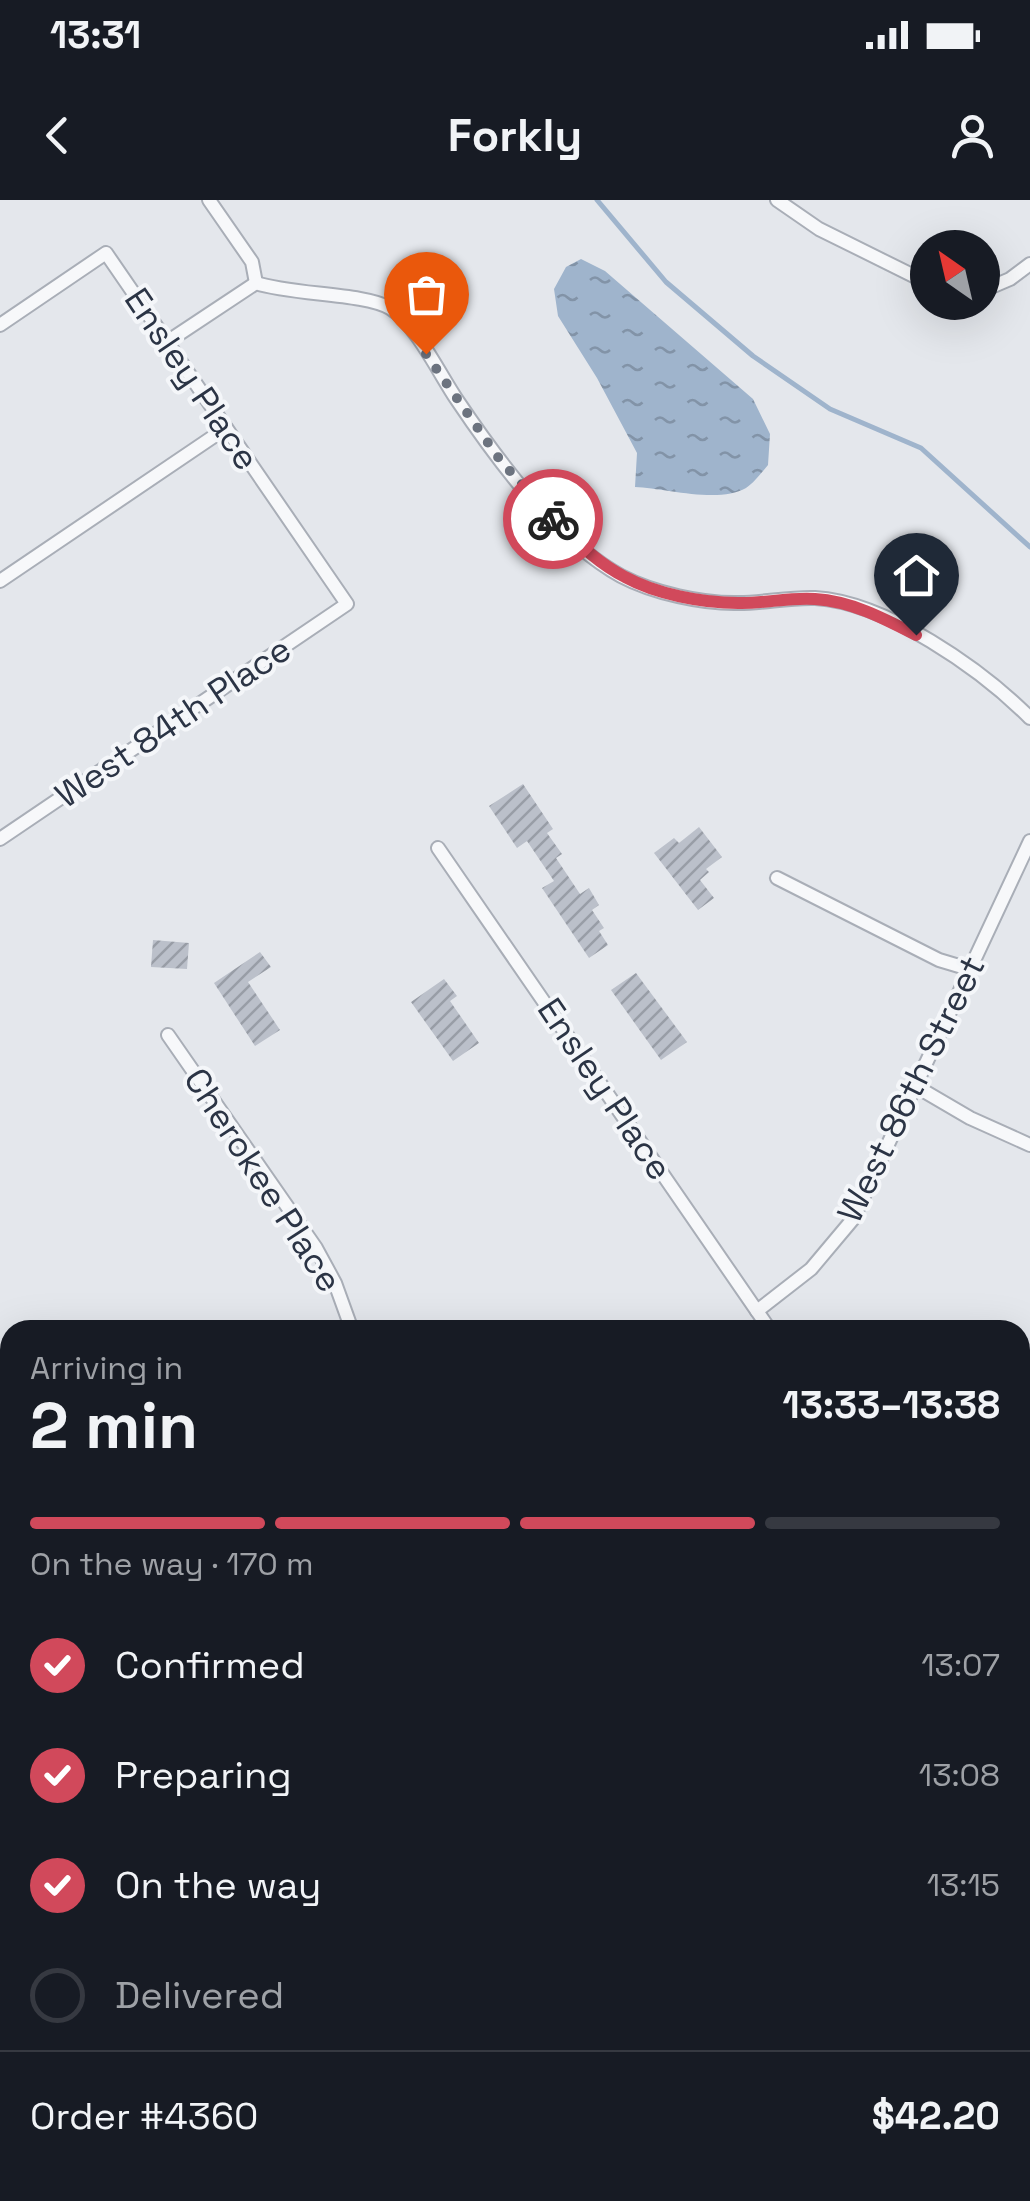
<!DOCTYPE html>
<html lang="en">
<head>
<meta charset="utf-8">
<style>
  :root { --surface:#171b24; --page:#20242c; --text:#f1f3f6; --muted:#9ea1a6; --line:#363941; --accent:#d1495b }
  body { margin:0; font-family:"Space Grotesk",sans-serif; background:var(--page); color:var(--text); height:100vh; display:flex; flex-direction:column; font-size:38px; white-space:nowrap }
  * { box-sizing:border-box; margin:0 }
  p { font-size:32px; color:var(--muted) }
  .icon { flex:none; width:55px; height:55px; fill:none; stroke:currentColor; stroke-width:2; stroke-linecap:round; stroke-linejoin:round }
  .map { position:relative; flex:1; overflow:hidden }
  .sheet { position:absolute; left:0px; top:1120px; width:1030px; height:882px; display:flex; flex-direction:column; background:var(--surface); border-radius:30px 30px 0 0; box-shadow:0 10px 40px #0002 }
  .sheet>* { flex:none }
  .needle { width:65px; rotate:326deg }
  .controls { position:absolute; left:910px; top:30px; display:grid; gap:20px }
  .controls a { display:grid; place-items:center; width:90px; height:90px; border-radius:50%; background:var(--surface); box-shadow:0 10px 40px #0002; font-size:50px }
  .pin { position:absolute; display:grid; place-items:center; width:85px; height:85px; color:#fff; margin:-102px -42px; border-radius:50% 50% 50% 0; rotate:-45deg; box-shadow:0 0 10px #0007 }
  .pin .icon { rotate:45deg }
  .courier { position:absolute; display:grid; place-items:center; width:100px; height:100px; margin:-50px; border:8px solid #d1495b; border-radius:50%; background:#fff; color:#222; box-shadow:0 2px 12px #0007 }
  .headline em { font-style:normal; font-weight:700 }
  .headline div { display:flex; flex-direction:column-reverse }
  .headline { display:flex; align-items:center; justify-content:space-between; height:170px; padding:0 30px }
  h1 { font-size:65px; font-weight:700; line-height:75px }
  .bar { display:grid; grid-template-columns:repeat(4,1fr); gap:15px 10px; align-content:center; height:120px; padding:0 30px }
  .bar i { height:12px; border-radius:8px; background:var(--line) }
  .bar .selected { background:var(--accent) }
  .bar p { grid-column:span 4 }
  .line { display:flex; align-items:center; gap:25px; padding:0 30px; border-top:2px solid var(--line) }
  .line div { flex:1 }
  ol { padding:0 30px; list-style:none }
  li { display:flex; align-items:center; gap:30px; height:110px }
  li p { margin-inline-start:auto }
  li .icon { padding:10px; border-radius:50%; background:var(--accent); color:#fff; stroke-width:4 }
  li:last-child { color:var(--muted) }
  li i { width:55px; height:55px; border:5px solid var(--line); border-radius:50% }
  .status { display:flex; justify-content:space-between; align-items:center; height:70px; padding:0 50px; background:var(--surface); direction:ltr }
  .status svg { height:28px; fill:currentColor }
  header { display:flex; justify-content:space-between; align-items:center; height:130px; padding:0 30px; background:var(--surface); font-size:45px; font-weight:700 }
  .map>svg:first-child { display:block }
  .water { fill:url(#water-ripples) }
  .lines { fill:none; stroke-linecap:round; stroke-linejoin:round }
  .stream { stroke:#9fb4cc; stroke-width:5 }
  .building { fill:url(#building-hatch) }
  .street-casing { stroke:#a9aeb7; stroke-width:16 }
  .street { stroke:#f7f8fa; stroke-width:12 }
  .done { stroke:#6c737f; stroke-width:10; stroke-dasharray:0 18 }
  .route { stroke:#d1495b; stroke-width:12 }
  .labels { text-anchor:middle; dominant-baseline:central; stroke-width:8; stroke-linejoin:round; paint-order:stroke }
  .street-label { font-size:35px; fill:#2b3445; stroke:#f4f6f9 }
</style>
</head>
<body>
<div class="status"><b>13:31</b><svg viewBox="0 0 49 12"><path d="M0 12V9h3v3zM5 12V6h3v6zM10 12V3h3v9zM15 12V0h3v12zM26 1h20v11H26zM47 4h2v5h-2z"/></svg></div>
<header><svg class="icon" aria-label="back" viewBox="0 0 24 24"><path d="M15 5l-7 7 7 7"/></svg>Forkly<svg class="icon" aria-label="person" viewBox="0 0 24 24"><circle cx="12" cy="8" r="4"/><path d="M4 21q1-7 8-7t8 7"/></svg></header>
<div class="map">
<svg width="1030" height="2001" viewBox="0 0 1030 2001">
  <defs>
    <pattern id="water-ripples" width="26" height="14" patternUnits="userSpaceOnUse" patternTransform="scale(2.5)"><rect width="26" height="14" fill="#9fb4cc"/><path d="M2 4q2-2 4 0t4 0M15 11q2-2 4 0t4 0" fill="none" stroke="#8293a7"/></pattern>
    <pattern id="building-hatch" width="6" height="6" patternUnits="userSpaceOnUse" patternTransform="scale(2.5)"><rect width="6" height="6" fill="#bbc0ca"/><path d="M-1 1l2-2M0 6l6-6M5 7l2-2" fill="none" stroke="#989da6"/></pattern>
  </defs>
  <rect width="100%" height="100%" fill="#e4e7ec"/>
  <!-- water -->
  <path class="water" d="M 581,59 L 605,71 L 753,199 L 770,234 L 768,265 C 762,272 754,283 746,288 C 719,304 664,288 635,287 L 637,253 L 597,178 L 558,116 L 554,89 L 566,67 Z"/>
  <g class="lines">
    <!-- stream -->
    <g class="stream">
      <polyline points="597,0 666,82 753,156 830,209 921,248 1030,347"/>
      <polyline points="1020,1234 1030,1216"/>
      <polyline points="829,2001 829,1992"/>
    </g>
  </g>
  <!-- building -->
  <g class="building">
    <polygon points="523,584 553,629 547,633 562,654 556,658 580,694 589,688 599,705 592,710 604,728 599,731 608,745 589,758 542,688 554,681 527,641 517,648 489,606"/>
    <polygon points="699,627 722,657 706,669 709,672 700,680 714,698 698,710 654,653 674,638 679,643"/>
    <polygon points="153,740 189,743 187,769 151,767"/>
    <polygon points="260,752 271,767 248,782 280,830 255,846 214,783"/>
    <polygon points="636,773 687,842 661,860 611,790"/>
    <polygon points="444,779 457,796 450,801 479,843 453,861 411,802"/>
  </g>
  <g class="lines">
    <defs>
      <g id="street">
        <polyline points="209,0 252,62 256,83"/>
        <polyline points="777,0 819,29 928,83"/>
        <path d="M 256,83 C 292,95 364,93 390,108 C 415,123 440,175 457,200 C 498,261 556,340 621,376 C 653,393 703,404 739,403 C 764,403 789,397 815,398 C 886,402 981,469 1030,518"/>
        <polyline points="982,91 1010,79 1030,64"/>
        <polyline points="0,125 106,53 347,404 0,639"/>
        <polyline points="167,142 256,83"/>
        <polyline points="0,381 226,228"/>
        <polyline points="438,648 770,1130"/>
        <polyline points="777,678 939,760 969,769"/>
        <polyline points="168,835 316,1048 335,1083 352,1130"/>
        <polyline points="917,887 970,918 1030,945"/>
        <polyline points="757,1111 811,1069 853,1019 1030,641"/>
        <polyline points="0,1298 10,1300"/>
        <polyline points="1020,1430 1030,1436"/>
        <polyline points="1020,1811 1030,1795"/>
        <polyline points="0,1952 10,1945"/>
        <polyline points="693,1992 694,2001"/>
        <polyline points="971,2001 973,1992"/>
      </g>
    </defs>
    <!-- street casing -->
    <use href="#street" class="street-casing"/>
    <!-- street -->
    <use href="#street" class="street"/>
  </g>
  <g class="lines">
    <!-- done -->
    <polyline class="done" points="426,154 500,260 553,319"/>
    <!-- route -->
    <path class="route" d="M 553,319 C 575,340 597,363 625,377 C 656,394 702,403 738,403 C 763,404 789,397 815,399 C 851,401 885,419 916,435"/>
  </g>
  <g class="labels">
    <!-- street labels -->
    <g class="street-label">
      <text transform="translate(192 179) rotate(56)">Ensley Place</text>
      <text transform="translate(173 522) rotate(-34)">West 84th Place</text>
      <text transform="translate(605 889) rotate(56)">Ensley Place</text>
      <text transform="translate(911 889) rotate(-64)">West 86th Street</text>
      <text transform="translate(263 980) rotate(57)">Cherokee Place</text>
    </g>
  </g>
</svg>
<div class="controls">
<a><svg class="needle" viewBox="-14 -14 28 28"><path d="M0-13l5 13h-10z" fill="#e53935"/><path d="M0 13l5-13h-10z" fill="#9ea1a6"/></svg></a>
</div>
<div class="pin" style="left:426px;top:154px;background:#ea580c"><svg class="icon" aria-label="bag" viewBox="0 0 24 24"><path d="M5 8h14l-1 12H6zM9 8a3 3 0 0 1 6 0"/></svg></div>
<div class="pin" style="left:916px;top:435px;background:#1f2937"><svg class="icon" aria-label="home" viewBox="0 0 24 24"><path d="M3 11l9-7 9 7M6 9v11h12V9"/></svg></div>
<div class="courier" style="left:553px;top:319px"><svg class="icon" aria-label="bike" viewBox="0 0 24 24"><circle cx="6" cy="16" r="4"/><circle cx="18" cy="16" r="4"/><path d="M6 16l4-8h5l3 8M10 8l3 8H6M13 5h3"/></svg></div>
<section class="sheet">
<div class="headline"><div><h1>2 min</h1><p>Arriving in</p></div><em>13:33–13:38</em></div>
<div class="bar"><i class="selected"></i><i class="selected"></i><i class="selected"></i><i></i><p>On the way · 170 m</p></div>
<ol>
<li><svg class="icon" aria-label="check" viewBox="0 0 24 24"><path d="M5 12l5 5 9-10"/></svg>Confirmed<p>13:07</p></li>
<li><svg class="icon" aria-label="check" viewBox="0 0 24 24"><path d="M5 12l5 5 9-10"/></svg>Preparing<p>13:08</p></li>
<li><svg class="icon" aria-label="check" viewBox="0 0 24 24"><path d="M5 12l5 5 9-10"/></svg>On the way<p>13:15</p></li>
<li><i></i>Delivered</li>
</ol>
<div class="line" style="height:130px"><div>Order #4360</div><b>$42.20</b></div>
</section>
</div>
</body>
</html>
